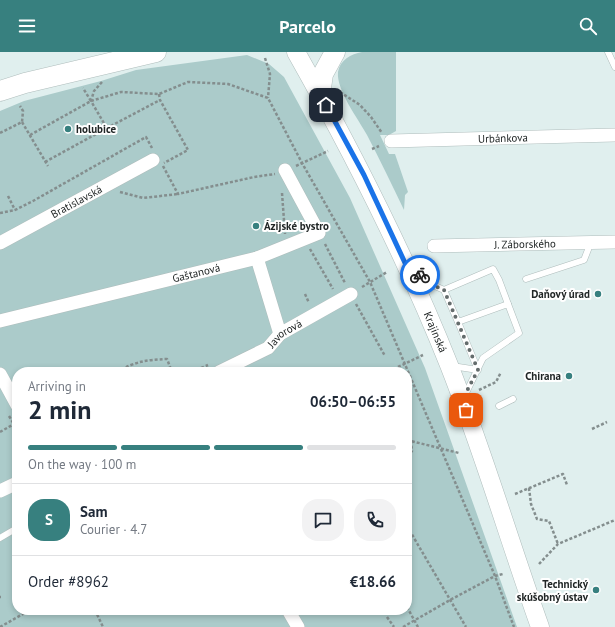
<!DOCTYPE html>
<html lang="en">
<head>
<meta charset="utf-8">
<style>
  :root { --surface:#fff; --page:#f2f2f3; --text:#1f2937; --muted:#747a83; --line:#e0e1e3; --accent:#37807f }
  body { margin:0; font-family:"PT Sans",sans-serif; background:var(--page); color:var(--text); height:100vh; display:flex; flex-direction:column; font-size:15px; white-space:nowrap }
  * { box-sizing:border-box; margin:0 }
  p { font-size:13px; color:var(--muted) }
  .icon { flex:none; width:22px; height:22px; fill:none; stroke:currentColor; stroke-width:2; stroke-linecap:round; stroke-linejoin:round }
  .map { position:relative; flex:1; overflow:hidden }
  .drawer { position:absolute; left:12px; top:315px; width:400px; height:248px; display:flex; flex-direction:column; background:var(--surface); border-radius:16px; box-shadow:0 2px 6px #0003 }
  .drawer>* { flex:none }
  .pin { position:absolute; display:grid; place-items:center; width:34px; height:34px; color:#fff; margin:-17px; border-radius:8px; box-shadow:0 2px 6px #0006 }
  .courier { position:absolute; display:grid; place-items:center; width:40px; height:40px; margin:-20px; border:3px solid #1a73e8; border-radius:50%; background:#fff; color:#222; box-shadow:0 1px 5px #0007 }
  .head em { font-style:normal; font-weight:700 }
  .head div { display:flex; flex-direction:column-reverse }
  .head { display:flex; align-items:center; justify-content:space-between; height:68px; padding:0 16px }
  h1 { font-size:26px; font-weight:700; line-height:30px }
  .bar { display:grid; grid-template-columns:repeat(4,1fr); gap:6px 4px; align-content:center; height:48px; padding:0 16px }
  .bar i { height:5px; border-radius:3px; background:var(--line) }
  .bar .current { background:var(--accent) }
  .bar p { grid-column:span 4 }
  .line { display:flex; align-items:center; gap:10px; padding:0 16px; border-top:1px solid var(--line) }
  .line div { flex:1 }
  .round { display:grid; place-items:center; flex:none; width:42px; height:42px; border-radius:16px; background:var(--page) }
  header { display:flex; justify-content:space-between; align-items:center; height:52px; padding:0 16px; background:var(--accent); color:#fff; font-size:18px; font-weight:700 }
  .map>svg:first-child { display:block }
  .green { fill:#abcbca; fill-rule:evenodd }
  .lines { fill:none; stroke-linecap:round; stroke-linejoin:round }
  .service-casing { stroke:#afbdbc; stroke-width:7 }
  .minor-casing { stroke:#afbdbc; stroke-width:14 }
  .secondary-casing { stroke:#afbdbc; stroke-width:19 }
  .primary-casing { stroke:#afbdbc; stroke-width:21 }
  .path { stroke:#848e8e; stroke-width:2.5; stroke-dasharray:3 2; stroke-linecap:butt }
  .service { stroke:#fff; stroke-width:6 }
  .minor { stroke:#fff; stroke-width:13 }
  .secondary { stroke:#fff; stroke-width:18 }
  .primary { stroke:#fff; stroke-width:20 }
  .done { stroke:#646c6c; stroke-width:4; stroke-dasharray:0 7.2 }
  .route { stroke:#1a73e8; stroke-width:5 }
  .poi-dot { fill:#37807f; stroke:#fff; stroke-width:1.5 }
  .labels { text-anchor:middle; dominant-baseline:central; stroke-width:4; stroke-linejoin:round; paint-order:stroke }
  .poi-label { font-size:11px; font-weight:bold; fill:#212626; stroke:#fff; text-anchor:end }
  .street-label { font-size:11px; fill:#212626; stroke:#fff }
</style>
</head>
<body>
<header><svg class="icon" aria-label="menu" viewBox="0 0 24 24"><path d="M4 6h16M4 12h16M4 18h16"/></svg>Parcelo<svg class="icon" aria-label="search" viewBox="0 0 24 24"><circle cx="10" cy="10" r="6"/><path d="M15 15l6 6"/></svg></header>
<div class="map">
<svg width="615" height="575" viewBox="0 0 615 575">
  <rect width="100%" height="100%" fill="#e0efee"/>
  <!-- green -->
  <g class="green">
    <path d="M 362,0 L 396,0 L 396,79 L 389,83 L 380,83 L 389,102 L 395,102 L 408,140 L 405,143 L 404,158 C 392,133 380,108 367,83 C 359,68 336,38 338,20 C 340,8 351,2 362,0 Z"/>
    <path d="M 247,3 L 269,12 L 284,25 L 350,146 L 425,316 L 517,575 L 0,575 L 0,59 L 24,49 L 101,29 L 136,18 ZM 17,320 L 407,320 L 407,558 L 17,558 Z"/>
  </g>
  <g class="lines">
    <defs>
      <g id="service">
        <polyline points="608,0 615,15"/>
        <polyline points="415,219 435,234 444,238 458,270 508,252 519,281 483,306 465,343"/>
        <polyline points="526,227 584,208 591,190"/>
        <polyline points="444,238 493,217 499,228 508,252"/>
        <polyline points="452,314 478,318 458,270"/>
        <polyline points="499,354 513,347"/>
        <polyline points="0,486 17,476"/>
      </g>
      <g id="minor">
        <path id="s1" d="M 391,89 L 615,83"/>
        <path id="s2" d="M 0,191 L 153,108"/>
        <path id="s3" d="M 434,194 L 615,190"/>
        <polyline points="257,206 280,282"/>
        <path id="s4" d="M 0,269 L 257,206 L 319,181 L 285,118"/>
        <path id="s5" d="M 219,320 L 268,296 L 280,282 L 351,242"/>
        <polyline points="0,322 17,353"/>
        <polyline points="0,439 17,431"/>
        <polyline points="288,558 298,575"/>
      </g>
      <g id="secondary">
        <path id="s6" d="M 296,0 C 353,101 406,205 449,313 C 483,399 509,488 540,575"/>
      </g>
      <g id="primary">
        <polyline points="0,39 25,31 156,0"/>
        <polyline points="320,43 323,22 335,0"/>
      </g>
    </defs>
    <!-- service casing -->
    <use href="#service" class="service-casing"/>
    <!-- minor casing -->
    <use href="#minor" class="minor-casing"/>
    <!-- secondary casing -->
    <use href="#secondary" class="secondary-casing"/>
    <!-- primary casing -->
    <use href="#primary" class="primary-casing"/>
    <!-- path -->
    <g class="path">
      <polyline points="265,6 270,22 268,46"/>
      <polyline points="102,30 94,39 91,49 109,80"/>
      <polyline points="340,40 360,53 371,65 382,81"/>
      <polyline points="159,42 160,48 188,98 164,111"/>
      <polyline points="91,49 121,40 159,42 188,30 228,32 268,46 302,111 370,230 495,524 514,575"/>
      <polyline points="22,70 48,114"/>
      <polyline points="0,81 22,70 23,59 20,54"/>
      <polyline points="30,83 91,49 83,36"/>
      <polyline points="372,97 379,94"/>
      <polyline points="45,110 107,76 160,48"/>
      <polyline points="163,114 178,142 254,125 275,122"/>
      <polyline points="296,114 328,99"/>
      <polyline points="120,140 143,146 178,142"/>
      <polyline points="282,141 285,182"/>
      <polyline points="8,144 15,158"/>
      <polyline points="0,161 15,158 33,149 146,85 152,96"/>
      <polyline points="325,192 345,231"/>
      <polyline points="310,197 333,237"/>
      <polyline points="362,235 387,220"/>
      <polyline points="305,242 309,251"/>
      <polyline points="356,252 385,304"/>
      <polyline points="398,315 423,303"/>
      <path d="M 117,320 C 136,309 146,308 167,307 L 172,320"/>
      <polyline points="192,320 208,313"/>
      <polyline points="479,338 496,330 501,320"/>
      <polyline points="407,359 412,399 407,404"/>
      <polyline points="9,364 14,372"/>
      <polyline points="592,377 607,370"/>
      <polyline points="0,380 14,372 17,375"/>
      <polyline points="407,388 459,401"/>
      <polyline points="529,436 531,452 537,467 549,469 558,492"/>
      <polyline points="515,442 563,422 567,433"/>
      <polyline points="407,474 466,575"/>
      <polyline points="539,512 558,492 615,468"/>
      <polyline points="0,545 1,545"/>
      <polyline points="407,555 418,575"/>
      <polyline points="95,558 103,575"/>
      <polyline points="387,565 394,575"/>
      <polyline points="0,575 30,558"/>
      <polyline points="403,575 450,548 495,524 503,522"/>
    </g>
    <!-- service -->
    <use href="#service" class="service"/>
    <!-- minor -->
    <use href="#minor" class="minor"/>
    <!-- secondary -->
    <use href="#secondary" class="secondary"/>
    <!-- primary -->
    <use href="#primary" class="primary"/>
  </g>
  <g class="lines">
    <!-- done -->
    <polyline class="done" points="420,223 435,234 444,238 478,318 462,348 466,358"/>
    <!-- route -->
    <polyline class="route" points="326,53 364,123 406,213 420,223"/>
  </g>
  <!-- markers -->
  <g class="poi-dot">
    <circle cx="68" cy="77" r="4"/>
    <circle cx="256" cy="174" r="4"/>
    <circle cx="598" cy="242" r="4"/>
    <circle cx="569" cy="324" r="4"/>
    <circle cx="596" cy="538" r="4"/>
  </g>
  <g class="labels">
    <!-- poi labels -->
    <g class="poi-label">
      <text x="76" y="77" text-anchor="start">holubice</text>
      <text x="264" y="174" text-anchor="start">Ázijské bystro</text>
      <text x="590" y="242">Daňový úrad</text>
      <text x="561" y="324">Chirana</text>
      <text x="588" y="532">Technický<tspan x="588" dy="13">skúšobný ústav</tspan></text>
    </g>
    <!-- street labels -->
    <g class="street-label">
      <text stroke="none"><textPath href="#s1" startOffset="112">Urbánkova</textPath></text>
      <text stroke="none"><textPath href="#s2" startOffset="87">Bratislavská</textPath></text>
      <text stroke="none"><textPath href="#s3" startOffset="91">J. Záborského</textPath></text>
      <text stroke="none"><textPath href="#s4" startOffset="202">Gaštanová</textPath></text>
      <text stroke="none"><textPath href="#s6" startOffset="313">Krajinská</textPath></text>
      <text stroke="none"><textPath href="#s5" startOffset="77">Javorová</textPath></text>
    </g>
  </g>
</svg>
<div class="pin" style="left:466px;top:358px;background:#ea580c"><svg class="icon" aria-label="bag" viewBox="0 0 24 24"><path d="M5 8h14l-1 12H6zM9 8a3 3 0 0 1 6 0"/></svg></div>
<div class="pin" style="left:326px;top:53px;background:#1f2937"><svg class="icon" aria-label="home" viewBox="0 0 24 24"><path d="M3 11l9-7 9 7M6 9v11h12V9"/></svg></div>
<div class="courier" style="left:420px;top:223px"><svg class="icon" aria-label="bike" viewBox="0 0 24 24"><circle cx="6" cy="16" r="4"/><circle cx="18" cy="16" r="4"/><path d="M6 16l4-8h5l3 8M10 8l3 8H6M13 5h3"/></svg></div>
<section class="drawer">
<div class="head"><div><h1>2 min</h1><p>Arriving in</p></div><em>06:50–06:55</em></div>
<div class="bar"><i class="current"></i><i class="current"></i><i class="current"></i><i></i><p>On the way · 100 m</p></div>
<div class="line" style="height:72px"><b class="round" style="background:var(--accent);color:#fff">S</b><div><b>Sam</b><p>Courier · 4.7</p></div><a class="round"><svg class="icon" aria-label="chat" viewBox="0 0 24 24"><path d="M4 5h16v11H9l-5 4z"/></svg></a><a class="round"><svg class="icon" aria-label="phone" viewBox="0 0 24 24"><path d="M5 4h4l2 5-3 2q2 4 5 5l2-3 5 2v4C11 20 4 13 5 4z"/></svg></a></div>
<div class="line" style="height:52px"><div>Order #8962</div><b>€18.66</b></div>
</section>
</div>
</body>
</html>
